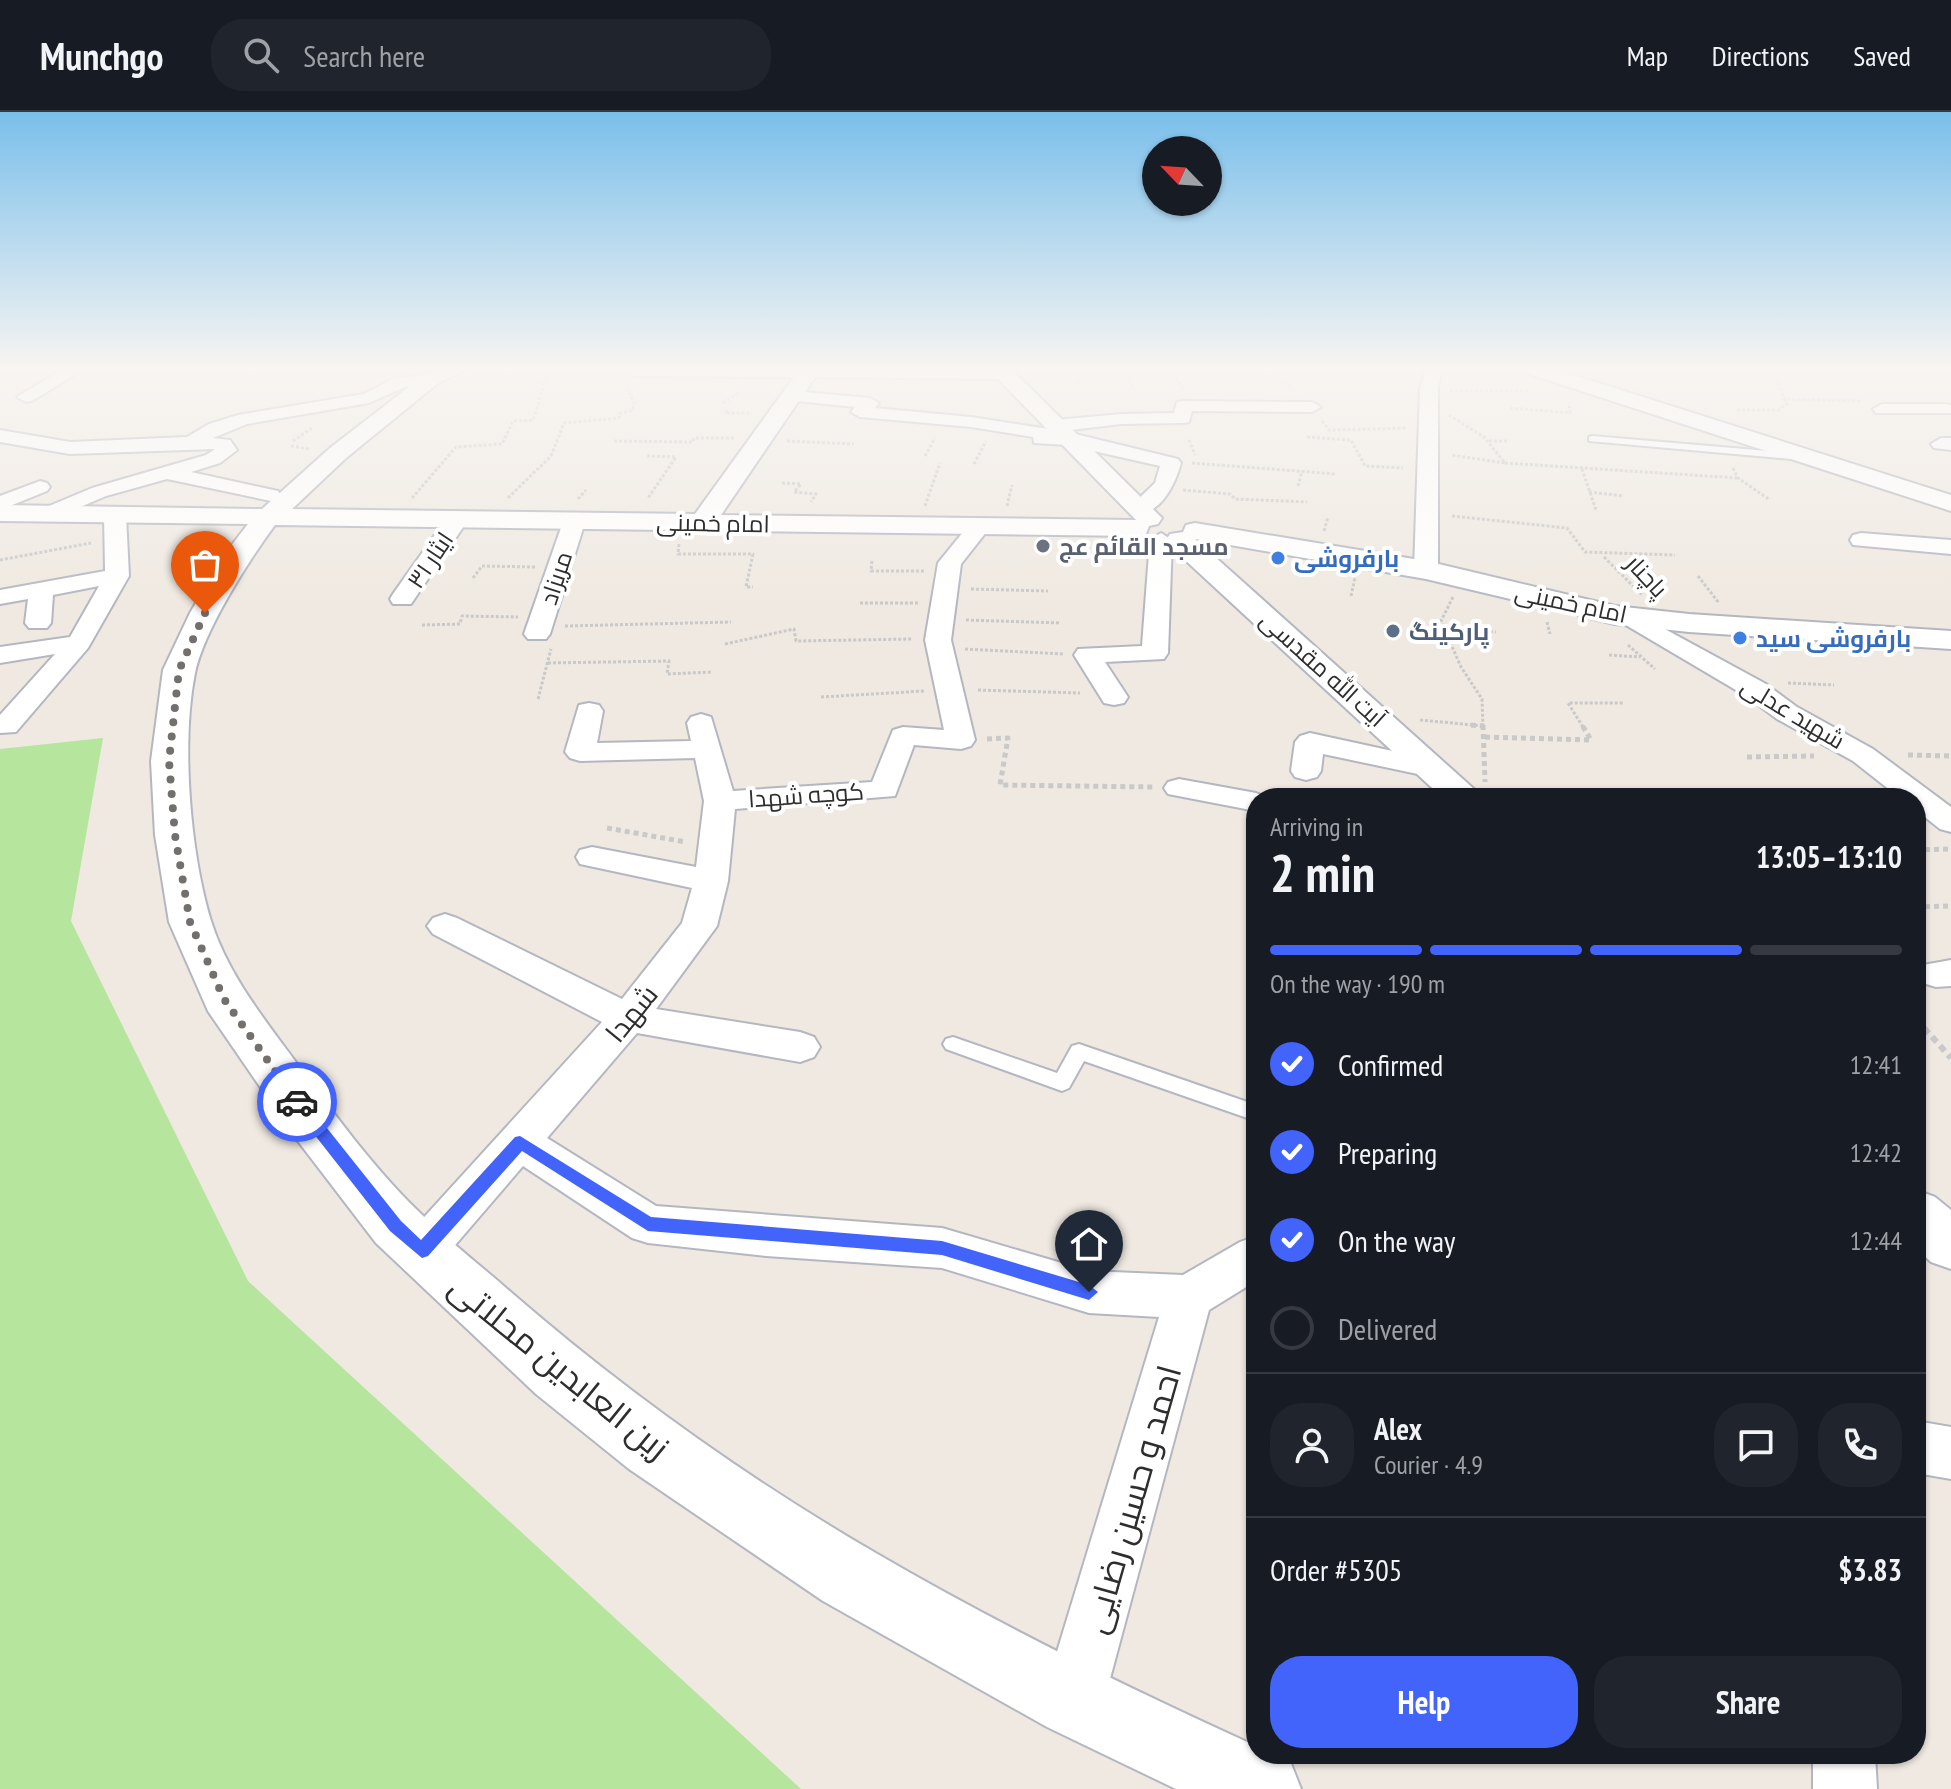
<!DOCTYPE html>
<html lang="en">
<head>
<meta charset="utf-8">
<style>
  :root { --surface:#171b24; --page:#20242c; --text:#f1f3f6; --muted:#9ea1a6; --line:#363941; --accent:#4264fb }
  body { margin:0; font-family:"PT Sans Narrow",Cairo,sans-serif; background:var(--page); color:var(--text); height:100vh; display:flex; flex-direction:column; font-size:30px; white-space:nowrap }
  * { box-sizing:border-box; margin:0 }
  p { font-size:26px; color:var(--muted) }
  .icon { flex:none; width:44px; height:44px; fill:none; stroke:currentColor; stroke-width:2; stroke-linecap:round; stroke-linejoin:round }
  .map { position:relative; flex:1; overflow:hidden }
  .sheet { position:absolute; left:1246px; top:676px; width:680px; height:976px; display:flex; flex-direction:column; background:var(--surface); border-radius:32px; box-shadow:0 2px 6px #0004 }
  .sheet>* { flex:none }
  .needle { width:52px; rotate:295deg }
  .buttons { position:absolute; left:1142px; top:24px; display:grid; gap:16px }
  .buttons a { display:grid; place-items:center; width:80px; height:80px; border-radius:50%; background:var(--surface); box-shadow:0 2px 6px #0004; font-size:40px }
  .pin { position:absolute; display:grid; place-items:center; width:68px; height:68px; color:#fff; margin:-82px -34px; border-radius:50% 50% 50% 0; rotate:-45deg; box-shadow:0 0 8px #0007 }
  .pin .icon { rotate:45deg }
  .courier { position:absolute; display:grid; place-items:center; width:80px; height:80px; margin:-40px; border:6px solid #4264fb; border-radius:50%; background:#fff; color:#222; box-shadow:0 2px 10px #0007 }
  .summary em { font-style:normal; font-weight:600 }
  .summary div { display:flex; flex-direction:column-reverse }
  .summary { display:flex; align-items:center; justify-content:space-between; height:136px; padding:0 24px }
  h1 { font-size:52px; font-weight:600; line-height:60px }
  .bar { display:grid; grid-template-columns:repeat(4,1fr); gap:12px 8px; align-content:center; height:96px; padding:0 24px }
  .bar i { height:10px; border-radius:6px; background:var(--line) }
  .bar .active { background:var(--accent) }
  .bar p { grid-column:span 4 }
  .line { display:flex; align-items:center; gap:20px; padding:0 24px; border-top:2px solid var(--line) }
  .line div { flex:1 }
  .round { display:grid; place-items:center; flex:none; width:84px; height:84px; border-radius:32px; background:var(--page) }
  ol { padding:0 24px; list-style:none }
  li { display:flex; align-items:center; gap:24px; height:88px }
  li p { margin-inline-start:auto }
  li .icon { padding:8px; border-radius:50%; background:var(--accent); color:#fff; stroke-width:4 }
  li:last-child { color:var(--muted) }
  li i { width:44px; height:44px; border:4px solid var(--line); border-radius:50% }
  .primary-button { display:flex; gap:16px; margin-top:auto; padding:16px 24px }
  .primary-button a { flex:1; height:92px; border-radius:32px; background:var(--accent); color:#fff; font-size:32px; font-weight:600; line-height:92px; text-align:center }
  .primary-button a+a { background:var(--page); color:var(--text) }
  header { display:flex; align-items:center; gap:48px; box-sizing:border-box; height:112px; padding:0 40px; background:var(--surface); border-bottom:2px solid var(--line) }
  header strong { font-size:38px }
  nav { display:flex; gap:44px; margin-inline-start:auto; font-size:28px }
  .search { width:560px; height:72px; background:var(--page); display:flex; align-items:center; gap:20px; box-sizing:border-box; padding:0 28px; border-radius:32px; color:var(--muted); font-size:30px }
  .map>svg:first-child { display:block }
  .green { fill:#b6e59e }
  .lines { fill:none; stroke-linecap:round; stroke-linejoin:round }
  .lane-casing { stroke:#b4b7c1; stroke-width:4 }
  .street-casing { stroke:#b4b7c1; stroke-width:4 }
  .secondary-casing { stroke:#b4b7c1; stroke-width:4 }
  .path-far2 { stroke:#c9c9c9; stroke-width:3; stroke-dasharray:3 2; stroke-linecap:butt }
  .path-far1 { stroke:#c9c9c9; stroke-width:5; stroke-dasharray:5 4; stroke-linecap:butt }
  .path { stroke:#c9c9c9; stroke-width:6; stroke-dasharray:7 5; stroke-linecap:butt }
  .lane { fill:#fff; fill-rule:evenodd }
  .street { fill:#fff; fill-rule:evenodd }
  .secondary { fill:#fff; fill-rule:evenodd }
  .route { fill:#4264fb }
  .done { stroke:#726f6d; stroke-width:8; stroke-dasharray:0 14.4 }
  .worship-dot { fill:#6b7280; stroke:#fff; stroke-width:3 }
  .shop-dot { fill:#3f7fe0; stroke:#fff; stroke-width:3 }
  .service-dot { fill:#5c6f8a; stroke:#fff; stroke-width:3 }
  .labels { text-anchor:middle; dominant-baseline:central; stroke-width:8; stroke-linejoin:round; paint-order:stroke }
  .far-street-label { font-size:24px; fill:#2e2e2e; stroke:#fff }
  .far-worship-label { font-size:24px; font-weight:bold; fill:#5b616d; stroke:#fff; text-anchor:start }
  .far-shop-label { font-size:24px; font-weight:bold; fill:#366cbe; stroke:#fff; text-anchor:start }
  .far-service-label { font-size:24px; font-weight:bold; fill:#4e5e75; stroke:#fff; text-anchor:start }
  .street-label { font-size:28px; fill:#2e2e2e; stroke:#fff }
  .near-street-label { font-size:34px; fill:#2e2e2e; stroke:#fff }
</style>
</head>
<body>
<header>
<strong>Munchgo</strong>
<div class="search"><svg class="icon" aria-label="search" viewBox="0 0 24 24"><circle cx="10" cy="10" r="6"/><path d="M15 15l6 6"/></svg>Search here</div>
<nav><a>Map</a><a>Directions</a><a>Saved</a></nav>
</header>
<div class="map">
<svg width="1951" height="1677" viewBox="0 0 1951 1677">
  <rect width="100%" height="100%" fill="#efe9e1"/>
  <!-- green -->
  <polygon class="green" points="103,626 71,809 248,1169 801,1677 0,1677 0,637"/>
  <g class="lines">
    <defs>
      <g id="lane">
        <polygon points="1592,324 1803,342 1808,345 1803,348 1589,329 1589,325"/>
        <polygon points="953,925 1057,961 1072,934 1079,932 1256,993 1256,1009 1084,949 1069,976 1062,979 946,937 943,932 946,927"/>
      </g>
      <g id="street">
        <polygon points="61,258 82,258 32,289 26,290 17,285"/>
        <polygon points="1426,258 1442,258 1438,276 1438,458 1434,463 1418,463 1414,458 1420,276"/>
        <polygon points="430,263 438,268 436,272 405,275 369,291 247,312 213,326 230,328 237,338 220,351 191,360 278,379 281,383 278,387 271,389 167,367 106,384 50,408 42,407 39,402 42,397 92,376 206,343 215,337 70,342 0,330 0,318 70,330 187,325 209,312 238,303 364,282 395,266"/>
        <path d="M 793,279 L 870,286 L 879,291 L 875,296 L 971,305 L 1049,317 L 1049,310 L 1056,308 L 1121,302 L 1174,301 L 1177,290 L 1183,289 L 1312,290 L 1321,295 L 1312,300 L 1192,299 L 1189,310 L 1183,311 L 1121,312 L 1063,319 L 1178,347 L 1181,351 C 1175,372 1163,398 1139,403 L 1128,397 L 1155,371 L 1160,354 L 1067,333 L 1034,331 L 1033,325 L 971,315 L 860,305 L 851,300 L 855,295 L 787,288 L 784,284 Z"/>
        <polygon points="1882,292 1945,292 1951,293 1951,301 1876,301 1873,297"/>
        <polygon points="1941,326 1951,326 1951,338 1934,336 1931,332"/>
        <polygon points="40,369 47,371 50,375 47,379 0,398 0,384"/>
        <polygon points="115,397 126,403 129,464 88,536 16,620 0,621 0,603 55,542 0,551 0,535 70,525 99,474 53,483 51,511 47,516 29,516 25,511 28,487 0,492 0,478 105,459 104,403"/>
        <polygon points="457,402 468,408 411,492 393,492 390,487 393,482 449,403"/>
        <polygon points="574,403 585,410 550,522 546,527 528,527 524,522 563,410"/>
        <polygon points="980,407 991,414 961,452 951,528 975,628 971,634 961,637 914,633 895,684 735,697 728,769 717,814 656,897 800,920 814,925 820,935 814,945 800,950 637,921 547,1026 656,1094 942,1116 1089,1159 1183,1163 1240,1130 1256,1124 1256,1169 1209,1198 1104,1589 1095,1611 1073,1620 1051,1611 1042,1589 1159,1205 1089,1201 942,1156 766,1144 648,1131 632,1126 523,1054 438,1153 422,1159 406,1153 399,1139 406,1125 602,910 433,822 427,814 433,806 445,802 457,806 622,887 682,811 692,776 580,752 576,745 580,738 592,735 696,755 704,689 695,646 580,649 570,646 565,640 579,593 589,591 599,593 603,599 597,631 691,629 687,611 691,605 701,602 711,605 733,679 872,670 893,618 903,615 944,618 925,528 938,451 972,409"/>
        <polygon points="1161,421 1172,428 1168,541 1164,547 1105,550 1128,585 1124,591 1114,593 1104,591 1074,543 1078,537 1142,534 1150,428"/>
        <polygon points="1861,421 1951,428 1951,442 1853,433 1850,428 1853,423"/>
        <polygon points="1628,497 1766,572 1797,595 1873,637 1951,695 1951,720 1940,717 1916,698 1916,686 1900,686 1853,649 1777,607 1746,584 1619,509 1616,504 1619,499"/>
        <polygon points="1310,621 1443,650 1447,656 1443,662 1432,665 1323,642 1321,659 1317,665 1306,668 1295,665 1291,659 1295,630 1300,624"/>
        <polygon points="1179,667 1256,681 1269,686 1256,686 1256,699 1168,682 1164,676 1168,670"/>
        <polygon points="1951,848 1951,874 1936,875 1923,871 1918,862 1923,853"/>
        <polygon points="1916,1309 1951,1315 1951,1367 1916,1361"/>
        <polygon points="1813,1642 1875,1642 1877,1677 1813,1677"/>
      </g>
      <g id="secondary">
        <path d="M 436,258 L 465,258 L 437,272 L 346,346 L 292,397 L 695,402 L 794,265 L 635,264 L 625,258 L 1018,258 L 1016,262 L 1162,406 L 1158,412 L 1149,414 L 1146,422 L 1137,424 L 275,413 C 249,448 204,518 195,561 C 181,631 190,740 211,809 C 228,863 265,908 298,953 C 334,1002 374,1056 417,1098 C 442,1123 471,1146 498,1169 C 614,1271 740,1362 874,1440 C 997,1512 1126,1575 1256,1634 L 1256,1642 L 1274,1642 L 1290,1649 L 1301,1677 L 1176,1677 L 1047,1615 L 823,1489 L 629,1357 L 536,1282 L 376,1131 L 291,1020 L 208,899 L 169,810 L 155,723 L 151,649 L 163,558 L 190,501 L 224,443 L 248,412 L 0,409 L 0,393 L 262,397 L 330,336 L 423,264 ZM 815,265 L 998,267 L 1136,408 L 721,403 Z"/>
        <polygon points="1526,258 1558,258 1951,383 1951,399 1529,262"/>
        <polygon points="1195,411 1426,449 1615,494 1689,502 1951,519 1951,537 1689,520 1615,512 1426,467 1195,427 1484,686 1443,686 1170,434 1166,428 1170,422 1183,420 1186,413"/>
        <polygon points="1916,1078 1935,1085 1951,1098 1951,1157 1931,1150 1916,1136"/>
      </g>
    </defs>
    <!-- lane casing -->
    <use href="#lane" class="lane-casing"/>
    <!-- street casing -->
    <use href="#street" class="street-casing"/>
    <!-- secondary casing -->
    <use href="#secondary" class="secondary-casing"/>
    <!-- path-far2 -->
    <g class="path-far2">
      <polyline points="1078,258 1078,274"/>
      <polyline points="1123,258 1126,266 1131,266 1132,277"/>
      <polyline points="1170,258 1184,277"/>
      <polyline points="1767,258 1776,261 1784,287 1862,289"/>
      <polyline points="1271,264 1290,275"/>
      <polyline points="1450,279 1528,279"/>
      <polyline points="723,291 740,280"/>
      <polyline points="1510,296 1570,301 1569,290"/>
      <polyline points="727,298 725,301 752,301"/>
      <polyline points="1737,298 1778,298 1787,292 1784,287"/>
      <polyline points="1449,303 1484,325 1505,351 1451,343"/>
      <polyline points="1322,309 1329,318 1407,316"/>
      <polyline points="1307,325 1351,328 1365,354 1403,356"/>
      <polyline points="1189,328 1195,343"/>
      <polyline points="293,329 312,316"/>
      <polyline points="614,329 693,330 694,326 734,326"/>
      <polyline points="787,329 854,332"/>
      <polyline points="1489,329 1508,329"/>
      <polyline points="291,334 309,337"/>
      <polyline points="647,344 676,345 648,386"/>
      <polyline points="925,344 935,326"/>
      <polyline points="1192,351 1336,362"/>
      <polyline points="1505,351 1738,366"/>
      <polyline points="974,352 986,329"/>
      <polyline points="1733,356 1738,366 1770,388"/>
      <polyline points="1582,357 1596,398"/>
      <polyline points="782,371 801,372 794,380 816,382 811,390"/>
      <polyline points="1298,374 1302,359"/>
      <polyline points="1183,378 1230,382 1235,387 1307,390"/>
      <polyline points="1589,380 1624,384"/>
      <polyline points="412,386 456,335 502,332 513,309 533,308 546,266 567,265 570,258"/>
      <polyline points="508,386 551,344 564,311 619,306 620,301 632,299 634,291 626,274"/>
      <polyline points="578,387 586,378"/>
      <polyline points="925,394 940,351"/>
      <polyline points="1007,394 1012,373"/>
      <polyline points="1452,404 1567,416 1585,440 1675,443"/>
      <polyline points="1324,419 1328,405"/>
      <polyline points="679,432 678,442 753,442 746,475 753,475"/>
      <polyline points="1604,445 1642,483"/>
      <polyline points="0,448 91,431"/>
      <polyline points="872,449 871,459 924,459"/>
      <polyline points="1698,464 1719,491"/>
      <polyline points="473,466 482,454 535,455"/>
      <polyline points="971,477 1048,479"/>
      <polyline points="1351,484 1355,466"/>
      <polyline points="1453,485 1441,509 1461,555 1482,587 1483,615"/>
      <polyline points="860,491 919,491"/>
      <polyline points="966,508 1061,511"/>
      <polyline points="1547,510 1550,522"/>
      <polyline points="422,513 460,512 462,504 518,505"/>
      <polyline points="565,514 731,510"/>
      <polyline points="1445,517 1496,520"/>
      <polyline points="725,532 794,517 796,529 913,527"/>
      <polyline points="1628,533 1655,557"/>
      <polyline points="965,537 1063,542"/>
      <polyline points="1609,543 1640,545"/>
      <polyline points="548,551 669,549 667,562 712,560"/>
      <polyline points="1788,571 1834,573"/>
      <polyline points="978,578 1080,581"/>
      <polyline points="821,585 924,579"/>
      <polyline points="538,587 551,537"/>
      <polyline points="1420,608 1484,614"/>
      <polyline points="1583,615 1568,591 1624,591"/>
    </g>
    <!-- path-far1 -->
    <g class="path-far1">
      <polyline points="1471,613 1484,614"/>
      <polyline points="1483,613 1485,670"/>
      <polyline points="1485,625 1591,628 1582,613"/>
      <polyline points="987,627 1008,626 1000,673 1154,675"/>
      <polyline points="1908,643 1951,644"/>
      <polyline points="1747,645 1814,644"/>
      <polyline points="607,716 686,730"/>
      <polyline points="1916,738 1951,737"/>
      <polyline points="1916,795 1951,794"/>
    </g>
    <!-- path -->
    <polyline class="path" points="1916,907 1951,946"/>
    <!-- lane -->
    <use href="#lane" class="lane"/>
    <!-- street -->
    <use href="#street" class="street"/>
    <!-- secondary -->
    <use href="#secondary" class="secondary"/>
  </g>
  <!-- sky -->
  <linearGradient id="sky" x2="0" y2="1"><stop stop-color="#7abfeb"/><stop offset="0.52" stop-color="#f8f5f2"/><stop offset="1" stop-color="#f8f5f2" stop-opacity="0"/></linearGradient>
  <rect width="1951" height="493" fill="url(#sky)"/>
  <!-- route -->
  <polygon class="route" points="297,985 303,986 401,1109 421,1128 515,1025 520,1024 651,1105 942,1129 1089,1173 1098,1180 1089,1188 942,1143 648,1119 522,1039 428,1144 422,1146 390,1119 292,994 290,990"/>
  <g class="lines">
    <!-- done -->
    <polyline class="done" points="205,501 179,558 169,649 175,723 190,810 224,887 297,990"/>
  </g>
  <!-- markers -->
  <circle class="worship-dot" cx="1043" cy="434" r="8"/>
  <g class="shop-dot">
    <circle cx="1278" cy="446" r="8"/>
    <circle cx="1740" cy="526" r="8"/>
  </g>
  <circle class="service-dot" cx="1393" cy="519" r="8"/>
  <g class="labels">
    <!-- far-street labels -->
    <g class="far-street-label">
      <text transform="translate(713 411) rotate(1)">امام خمینی</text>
      <text transform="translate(430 448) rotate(-56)">ایثار ۳۱</text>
      <text transform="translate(1647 464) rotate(47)">پاچنار</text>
      <text transform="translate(556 466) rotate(-72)">مریزاد</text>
      <text transform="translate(1571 491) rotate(12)">امام خمینی</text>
      <text transform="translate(1323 557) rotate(42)">آیت الله مقدسی</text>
      <text transform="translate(1793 601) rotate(31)">شهید عدلی</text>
      <text transform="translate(806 683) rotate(-4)">کوچه شهدا</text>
    </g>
    <!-- far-worship labels -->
    <g class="far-worship-label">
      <text x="1059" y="434">مسجد القائم عج</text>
    </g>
    <!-- far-shop labels -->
    <g class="far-shop-label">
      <text x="1294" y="446">بارفروشی</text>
      <text x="1756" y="526">بارفروشی سید</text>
    </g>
    <!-- far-service labels -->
    <g class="far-service-label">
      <text x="1409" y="519">پارکینگ</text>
    </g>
    <!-- street labels -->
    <g class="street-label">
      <text transform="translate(631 901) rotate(-51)">شهدا</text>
    </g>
    <!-- near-street labels -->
    <g class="near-street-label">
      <text transform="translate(560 1254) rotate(39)">زین العابدین محلاتی</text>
      <text transform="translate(1131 1387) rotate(-74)">احمد و حسین رضایی</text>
    </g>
  </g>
</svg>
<div class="buttons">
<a><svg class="needle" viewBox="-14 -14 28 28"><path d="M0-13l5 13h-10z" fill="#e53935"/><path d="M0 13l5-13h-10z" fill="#9ea1a6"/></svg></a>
</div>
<div class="pin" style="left:205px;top:501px;background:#ea580c"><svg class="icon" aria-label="bag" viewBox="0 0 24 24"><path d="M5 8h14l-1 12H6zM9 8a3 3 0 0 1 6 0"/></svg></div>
<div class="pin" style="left:1089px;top:1180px;background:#1f2937"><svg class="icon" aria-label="home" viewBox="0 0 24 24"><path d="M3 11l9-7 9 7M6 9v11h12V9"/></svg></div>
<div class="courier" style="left:297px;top:990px"><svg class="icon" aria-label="car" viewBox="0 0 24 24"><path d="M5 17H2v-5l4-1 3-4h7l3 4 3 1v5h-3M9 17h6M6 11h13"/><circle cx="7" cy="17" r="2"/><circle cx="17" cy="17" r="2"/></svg></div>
<section class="sheet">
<div class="summary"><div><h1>2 min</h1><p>Arriving in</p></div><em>13:05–13:10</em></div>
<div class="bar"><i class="active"></i><i class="active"></i><i class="active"></i><i></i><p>On the way · 190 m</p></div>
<ol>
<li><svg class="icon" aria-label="check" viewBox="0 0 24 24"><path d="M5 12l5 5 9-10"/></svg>Confirmed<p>12:41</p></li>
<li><svg class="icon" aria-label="check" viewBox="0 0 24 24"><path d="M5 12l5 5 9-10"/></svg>Preparing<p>12:42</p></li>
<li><svg class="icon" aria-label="check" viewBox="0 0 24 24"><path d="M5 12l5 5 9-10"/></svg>On the way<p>12:44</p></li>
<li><i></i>Delivered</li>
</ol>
<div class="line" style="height:144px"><a class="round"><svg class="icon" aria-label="person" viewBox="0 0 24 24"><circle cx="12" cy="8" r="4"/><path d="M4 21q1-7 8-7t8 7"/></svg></a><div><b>Alex</b><p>Courier · 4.9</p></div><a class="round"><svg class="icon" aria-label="chat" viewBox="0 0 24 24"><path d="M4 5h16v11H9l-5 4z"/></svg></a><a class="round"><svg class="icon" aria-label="phone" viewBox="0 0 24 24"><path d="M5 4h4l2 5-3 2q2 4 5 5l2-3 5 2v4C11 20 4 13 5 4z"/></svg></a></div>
<div class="line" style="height:104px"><div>Order #5305</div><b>$3.83</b></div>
<div class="primary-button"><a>Help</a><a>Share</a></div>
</section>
</div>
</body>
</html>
